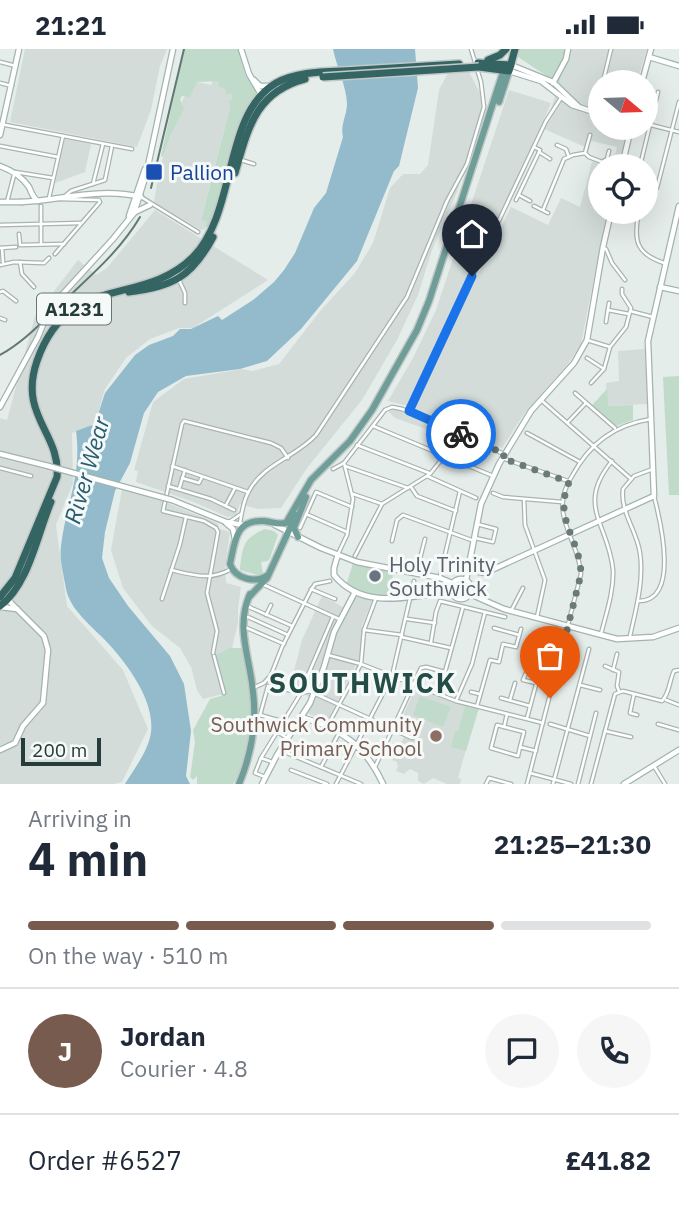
<!DOCTYPE html>
<html lang="en">
<head>
<meta charset="utf-8">
<style>
  :root { --surface:#fff; --page:#f6f6f7; --text:#1f2937; --muted:#747a83; --line:#e0e1e3; --accent:#775b4f }
  body { margin:0; font-family:"IBM Plex Sans",sans-serif; background:var(--page); color:var(--text); height:100vh; display:flex; flex-direction:column; font-size:26px; white-space:nowrap }
  * { box-sizing:border-box; margin:0 }
  p { font-size:23px; color:var(--muted) }
  .icon { flex:none; width:38px; height:38px; fill:none; stroke:currentColor; stroke-width:2; stroke-linecap:round; stroke-linejoin:round }
  .map { position:relative; height:735px; overflow:hidden }
  .details { display:flex; flex-direction:column; background:var(--surface); flex:1 }
  .details>* { flex:none }
  .needle { width:46px; rotate:109deg }
  .tools { position:absolute; left:588px; top:21px; display:grid; gap:14px }
  .tools a { display:grid; place-items:center; width:70px; height:70px; border-radius:50%; background:var(--surface); box-shadow:0 7px 28px #0002; font-size:35px }
  .scale { position:absolute; left:21px; bottom:18px; width:80px; box-sizing:border-box; padding-left:7px; border:4px solid #263c39; border-top:0; font-size:19px; line-height:24px; white-space:nowrap; color:#263c39; -webkit-text-stroke:5px #f5f9f8; paint-order:stroke }
  .pin { position:absolute; display:grid; place-items:center; width:60px; height:60px; color:#fff; margin:-72px -30px; border-radius:50% 50% 50% 0; rotate:-45deg; box-shadow:0 0 7px #0007 }
  .pin .icon { rotate:45deg }
  .courier { position:absolute; display:grid; place-items:center; width:70px; height:70px; margin:-35px; border:5px solid #1a73e8; border-radius:50%; background:#fff; color:#222; box-shadow:0 2px 9px #0007 }
  .summary em { font-style:normal; font-weight:800 }
  .summary div { display:flex; flex-direction:column-reverse }
  .summary { display:flex; align-items:center; justify-content:space-between; height:119px; padding:0 28px }
  h1 { font-size:46px; font-weight:800; line-height:52px }
  .bar { display:grid; grid-template-columns:repeat(4,1fr); gap:10px 7px; align-content:center; height:84px; padding:0 28px }
  .bar i { height:9px; border-radius:5px; background:var(--line) }
  .bar .current { background:var(--accent) }
  .bar p { grid-column:span 4 }
  .line { display:flex; align-items:center; gap:18px; padding:0 28px; border-top:2px solid var(--line) }
  .line div { flex:1 }
  .round { display:grid; place-items:center; flex:none; width:74px; height:74px; border-radius:37px; background:var(--page) }
  .status { display:flex; justify-content:space-between; align-items:center; height:49px; padding:0 35px; background:var(--surface); direction:ltr }
  .status svg { height:19px; fill:currentColor }
  .map>svg:first-child { display:block }
  .built { fill:#d3dcd9 }
  .green { fill:#c1dbcb }
  .water { fill:#94bbcb }
  .lines { fill:none; stroke-linecap:round; stroke-linejoin:round }
  .street-casing { stroke:#a8b4b1; stroke-width:5 }
  .secondary-casing { stroke:#a2b4b0; stroke-width:7 }
  .primary-casing { stroke:#c2c8c8; stroke-width:9 }
  .highway-casing { stroke:#c2c8c8; stroke-width:10 }
  .street { stroke:#fff; stroke-width:2.5 }
  .secondary { stroke:#fff; stroke-width:4.5 }
  .primary { stroke:#6f9d97; stroke-width:6 }
  .highway { stroke:#356562; stroke-width:7 }
  .tram { stroke:#617874; stroke-width:2 }
  .secondary-bridge-casing { stroke:#a2b4b0; stroke-width:7; stroke-linecap:butt }
  .highway-bridge-casing { stroke:#c2c8c8; stroke-width:10; stroke-linecap:butt }
  .secondary-bridge { stroke:#fff; stroke-width:4.5 }
  .highway-bridge { stroke:#356562; stroke-width:7 }
  .done { stroke:#697a77; stroke-width:7; stroke-dasharray:0 12.6 }
  .route { stroke:#1a73e8; stroke-width:9 }
  .transit-dot { fill:#1a4fb4; stroke:#f5f9f8; stroke-width:2.5 }
  .worship-dot { fill:#6b7280; stroke:#f5f9f8; stroke-width:2.5 }
  .education-dot { fill:#8d6e63; stroke:#f5f9f8; stroke-width:2.5 }
  .labels { text-anchor:middle; dominant-baseline:central; stroke-width:6; stroke-linejoin:round; paint-order:stroke }
  .shield { fill:#f5f9f8; stroke:#647572; stroke-width:2 }
  .shield-label { font-size:19px; font-weight:bold; fill:#263c39 }
  .transit-label { font-size:21px; fill:#164399; stroke:#f5f9f8; text-anchor:start }
  .worship-label { font-size:21px; fill:#5b616d; stroke:#f5f9f8; text-anchor:start }
  .education-label { font-size:21px; fill:#785e54; stroke:#f5f9f8; text-anchor:end }
  .water-label { font-size:23px; font-style:italic; fill:#275c72; stroke:#f5f9f8 }
  .district-label { font-size:28px; font-weight:bold; letter-spacing:2px; fill:#244d48; stroke:#f5f9f8 }
</style>
</head>
<body>
<div class="status"><b>21:21</b><svg viewBox="0 0 49 12"><path d="M0 12V9h3v3zM5 12V6h3v6zM10 12V3h3v9zM15 12V0h3v12zM26 1h20v11H26zM47 4h2v5h-2z"/></svg></div>
<div class="map">
<svg width="679" height="735" viewBox="0 0 679 735">
  <rect width="100%" height="100%" fill="#e5edea"/>
  <!-- built -->
  <g class="built">
    <polygon points="25,0 167,0 160,17 151,61 137,98 10,73"/>
    <polygon points="571,0 647,0 637,33 600,33 600,79 629,79 618,117 600,117 600,163 607,163 581,295 567,316 524,365 502,399 462,382 455,390 395,369 389,363 392,356 413,359 511,158 548,176 561,149 580,158 592,113 613,116 617,98 587,91 585,98 544,80"/>
    <polygon points="469,23 481,46 481,65 457,143 432,201 418,246 397,291 362,351 307,419 281,459 257,460 240,455 236,466 228,468 191,452 136,433 138,422 134,421 153,353 184,330 242,320 253,322 279,315 321,261 355,224 373,194 390,139 403,125 420,125 428,116 439,41 448,24"/>
    <polygon points="213,31 219,32 231,44 232,51 228,52 230,59 201,170 206,171 205,180 201,181 154,153 160,117 183,50 197,33 211,36"/>
    <polygon points="509,41 551,54 532,99 408,357 388,352 413,309 436,261"/>
    <polygon points="65,90 91,95 85,123 55,134"/>
    <polygon points="155,161 268,231 193,279 179,279 150,290 126,309 105,340 95,375 72,384 73,434 56,476 67,557 123,621 148,680 122,733 114,735 0,735 0,369 7,371 35,267 78,211 96,226 107,219"/>
    <polygon points="645,300 647,355 607,357 606,334 619,332 618,302"/>
    <polygon points="122,440 160,451 217,474 220,480 230,483 225,518 226,534 241,538 238,559 238,574 229,612 231,643 203,650 197,641 191,618 180,599 152,577 123,539 111,501"/>
    <polygon points="351,544 372,552 362,576 361,606 327,672 307,664 305,658 309,648 295,638 290,637 302,591 322,547 343,558"/>
    <polygon points="416,638 465,656 458,682 470,686 458,729 461,730 460,735 447,735 433,729 424,735 418,732 418,724 410,720 404,725 396,722 398,718 397,713 392,711 404,688 395,684"/>
  </g>
  <!-- green -->
  <g class="green">
    <path d="M 184,0 L 238,0 L 245,25 L 258,46 C 254,50 250,54 247,59 C 233,86 226,161 205,180 L 206,172 L 201,171 L 230,59 L 228,52 L 232,51 L 231,44 L 226,46 L 225,40 L 218,37 L 219,32 L 197,33 L 190,48 L 182,47 L 180,50 L 184,60 L 171,85 L 163,108 L 161,107 Z"/>
    <polygon points="519,0 571,0 559,35 518,8"/>
    <polygon points="679,327 679,446 669,446 663,328"/>
    <polygon points="607,340 608,357 633,356 633,371 616,377 592,356"/>
    <path d="M 265,480 L 274,482 L 278,486 L 270,509 L 268,512 L 261,513 L 263,524 L 261,527 L 240,521 L 240,518 C 243,495 244,489 265,480 Z"/>
    <polygon points="354,511 395,520 386,550 376,549 346,537"/>
    <path d="M 230,599 L 242,599 C 252,643 261,695 233,735 L 197,735 L 197,727 L 193,731 L 190,728 L 195,693 L 193,681 L 210,650 L 224,646 L 214,607 Z"/>
    <polygon points="420,647 451,658 443,678 413,666"/>
    <polygon points="465,656 479,659 466,702 451,698 455,682 458,682"/>
  </g>
  <!-- water -->
  <path class="water" d="M 333,0 L 415,0 L 418,39 L 399,117 L 394,122 L 357,212 L 301,280 L 267,312 L 240,320 L 186,327 L 158,343 L 144,364 L 130,414 L 115,442 L 105,483 L 102,509 L 109,529 L 128,557 L 170,607 L 184,635 L 191,682 L 186,727 L 190,735 L 125,735 C 134,720 149,701 151,683 C 155,650 125,612 104,590 C 90,576 70,560 66,540 C 64,527 59,510 61,497 C 66,455 82,427 76,382 L 95,375 L 105,344 L 135,306 L 149,296 L 173,287 L 180,280 L 191,280 L 218,267 L 222,271 L 253,251 L 274,233 L 284,221 L 295,204 L 314,159 L 326,144 L 343,88 C 340,76 347,66 347,55 C 347,39 336,16 333,0 Z"/>
  <g class="lines">
    <defs>
      <g id="street">
        <polyline points="0,13 16,17"/>
        <polyline points="603,33 611,0"/>
        <polyline points="0,34 12,37"/>
        <polyline points="595,64 600,43"/>
        <polyline points="0,75 132,100"/>
        <polyline points="651,76 679,83"/>
        <polyline points="557,96 566,100 569,108"/>
        <polyline points="0,97 58,108"/>
        <polyline points="539,103 550,110"/>
        <polyline points="585,104 589,108 602,113 607,110 609,102"/>
        <polyline points="241,111 254,115"/>
        <polyline points="640,117 658,43"/>
        <polyline points="15,123 53,129"/>
        <polyline points="93,135 103,95"/>
        <polyline points="646,144 657,139 679,53"/>
        <polyline points="519,146 530,152"/>
        <polyline points="64,148 71,142 105,131 112,97"/>
        <polyline points="141,148 198,183"/>
        <polyline points="49,149 63,87"/>
        <polyline points="516,151 540,101 534,98"/>
        <polyline points="7,153 14,126"/>
        <polyline points="41,157 41,195"/>
        <polyline points="534,157 548,164"/>
        <polyline points="543,161 564,110 573,106 585,104 590,86"/>
        <path d="M 639,163 C 633,191 636,205 664,214"/>
        <polyline points="0,176 81,174"/>
        <polyline points="19,185 20,196 64,195"/>
        <polyline points="603,198 606,200 612,214 625,231"/>
        <polyline points="0,199 16,198"/>
        <polyline points="2,199 3,213"/>
        <polyline points="55,205 100,153 99,151 59,150"/>
        <polyline points="20,213 22,225 34,238"/>
        <polyline points="0,216 14,213 44,214 49,209"/>
        <polyline points="179,231 185,244 185,254"/>
        <polyline points="0,243 3,242 16,252"/>
        <polyline points="608,261 629,265"/>
        <polyline points="630,262 653,268"/>
        <polyline points="0,269 5,271"/>
        <polyline points="606,273 609,254"/>
        <polyline points="587,291 610,298"/>
        <polyline points="587,309 604,320"/>
        <polyline points="591,334 604,320 610,298 626,278 631,259 622,245 622,240"/>
        <polyline points="575,344 615,379"/>
        <polyline points="541,351 630,429"/>
        <polyline points="409,362 546,72 561,49"/>
        <polyline points="568,373 586,354"/>
        <polyline points="373,377 493,427"/>
        <polyline points="527,384 580,413"/>
        <polyline points="357,396 429,424"/>
        <polyline points="502,409 568,432"/>
        <polyline points="344,414 385,361 392,358 402,360 504,405"/>
        <polyline points="172,417 248,443"/>
        <polyline points="345,417 408,439"/>
        <polyline points="0,419 31,427"/>
        <polyline points="333,420 344,414"/>
        <polyline points="427,427 476,449"/>
        <polyline points="182,429 199,434 202,428"/>
        <polyline points="168,437 211,450 234,461"/>
        <polyline points="411,438 417,447 456,462"/>
        <polyline points="179,440 185,421"/>
        <polyline points="493,444 503,448 562,453"/>
        <polyline points="353,445 382,455"/>
        <polyline points="524,450 525,476 545,531 537,568"/>
        <polyline points="226,456 235,439"/>
        <polyline points="306,465 347,483"/>
        <polyline points="229,473 241,465"/>
        <path d="M 240,474 C 242,463 243,452 249,442 C 263,415 296,408 316,386 L 407,248 L 447,152 L 467,115 L 484,58 L 481,33 L 471,0"/>
        <polyline points="300,479 316,443 352,458"/>
        <polyline points="475,489 493,493 496,480 477,475"/>
        <polyline points="392,492 397,471 403,466 474,492"/>
        <polyline points="338,505 347,486 353,450 344,414"/>
        <polyline points="355,507 382,455 430,425 461,386"/>
        <path d="M 171,521 C 193,526 211,532 231,520"/>
        <polyline points="416,525 425,490"/>
        <polyline points="440,527 460,442"/>
        <polyline points="262,535 339,570"/>
        <polyline points="311,540 335,550"/>
        <polyline points="162,550 180,495 186,468"/>
        <path d="M 638,552 C 679,553 662,478 654,447"/>
        <polyline points="249,558 292,577"/>
        <polyline points="511,562 523,539"/>
        <polyline points="266,566 271,556"/>
        <polyline points="248,568 288,586"/>
        <polyline points="333,568 308,626 309,642 412,689"/>
        <polyline points="407,570 435,574"/>
        <polyline points="247,579 284,595"/>
        <polyline points="494,579 519,586"/>
        <polyline points="364,581 402,586"/>
        <path d="M 601,585 C 606,565 614,542 613,521 C 609,475 575,457 612,412"/>
        <path d="M 630,587 C 636,560 644,532 640,504 C 637,482 620,463 623,440 L 634,427 L 653,420"/>
        <polyline points="401,588 451,599"/>
        <polyline points="431,593 436,563 440,552 505,568"/>
        <polyline points="213,604 217,582 207,544 218,483 216,479 204,472 163,462 182,375 184,372 271,394 281,399 288,409"/>
        <polyline points="328,606 361,615 456,652 543,674"/>
        <polyline points="214,607 224,644"/>
        <polyline points="605,617 619,623 617,637 619,642"/>
        <polyline points="540,620 556,624"/>
        <polyline points="613,621 617,605"/>
        <polyline points="526,624 523,631 536,634"/>
        <polyline points="580,636 600,641"/>
        <polyline points="253,639 264,634 271,626 282,598 311,541 315,535 330,532"/>
        <polyline points="471,643 480,645"/>
        <polyline points="634,645 630,664 637,666"/>
        <polyline points="501,649 530,657"/>
        <polyline points="510,651 515,634"/>
        <polyline points="666,651 679,656"/>
        <polyline points="456,652 472,615 485,563"/>
        <polyline points="477,657 490,611 499,613 503,595 516,598 521,580"/>
        <polyline points="527,669 549,587"/>
        <polyline points="281,672 260,666 268,637 303,644 309,642"/>
        <polyline points="329,674 361,615 364,581 376,549"/>
        <polyline points="550,675 590,687"/>
        <polyline points="658,675 679,681"/>
        <polyline points="504,678 507,665"/>
        <polyline points="276,682 287,689"/>
        <polyline points="605,682 631,688"/>
        <polyline points="520,698 524,683 497,676 491,699 518,707 520,698 536,702"/>
        <polyline points="280,701 361,735"/>
        <polyline points="261,709 272,713"/>
        <polyline points="654,717 665,735"/>
        <polyline points="321,718 339,684"/>
        <polyline points="375,718 421,619 426,618 445,623 463,558"/>
        <polyline points="291,721 327,735"/>
        <polyline points="530,724 571,735"/>
        <polyline points="265,728 255,724 261,709 301,644"/>
        <polyline points="336,735 392,627 414,532"/>
        <polyline points="486,735 489,729 511,735"/>
        <path d="M 527,735 L 581,525 C 580,503 566,485 563,463 C 561,450 565,438 572,427 C 590,394 614,376 651,370"/>
        <polyline points="553,735 589,600"/>
        <polyline points="578,735 596,664"/>
        <path d="M 591,735 L 615,645 L 623,642 L 662,652 C 670,644 669,632 674,622 L 679,621"/>
      </g>
      <g id="secondary">
        <polyline points="241,0 249,25 262,47"/>
        <polyline points="649,8 679,17"/>
        <polyline points="511,16 553,33 579,58"/>
        <polyline points="509,22 541,32 572,56 600,65"/>
        <polyline points="254,31 260,37 270,37"/>
        <polyline points="642,33 651,0"/>
        <polyline points="553,34 566,10 568,0"/>
        <polyline points="0,86 19,0"/>
        <path d="M 0,117 C 11,121 22,127 29,138 C 32,144 32,148 38,152"/>
        <polyline points="622,117 631,79"/>
        <polyline points="0,153 22,153"/>
        <path d="M 21,153 C 62,151 100,138 141,148"/>
        <polyline points="135,163 150,156"/>
        <polyline points="129,167 145,120"/>
        <polyline points="660,238 679,242"/>
        <polyline points="50,259 113,190 134,164 146,126 173,0"/>
        <polyline points="0,358 38,288"/>
        <polyline points="0,405 48,417"/>
        <polyline points="172,451 226,473 243,476"/>
        <polyline points="226,474 233,480 235,490"/>
        <polyline points="275,476 321,499 357,513 440,529 452,534"/>
        <path d="M 338,505 L 334,519 L 334,526 C 364,563 411,546 451,543"/>
        <polyline points="468,521 485,524 654,447 648,292 679,157"/>
        <circle cx="461" cy="540" r="10"/>
        <polyline points="466,531 481,455 499,415 531,362 574,314 587,291 603,198 611,163"/>
        <polyline points="470,545 504,560 617,590 653,588 679,579"/>
        <polyline points="0,558 17,560"/>
        <path d="M 301,668 C 340,679 366,697 383,735"/>
        <polyline points="0,701 15,694 23,677 43,654 48,601 44,587 6,549"/>
        <polyline points="262,735 277,706 310,654 324,618 334,583 355,543"/>
        <polyline points="624,735 679,701"/>
      </g>
      <g id="primary">
        <polyline points="499,53 509,22"/>
        <polyline points="298,488 294,479 306,448"/>
        <path d="M 268,526 C 256,535 235,530 230,515 C 235,493 235,470 264,472 C 273,473 277,476 286,474 L 311,431 L 350,392 L 372,361 L 417,281 L 429,252 L 505,17"/>
        <polyline points="249,548 267,529 296,466"/>
        <path d="M 239,735 C 251,706 257,674 253,643 C 250,608 235,579 250,545"/>
      </g>
      <g id="highway">
        <polyline points="488,11 500,6 506,0"/>
        <polyline points="478,14 511,16"/>
        <polyline points="479,18 509,22 515,0"/>
        <path d="M 235,124 C 248,80 255,43 305,30"/>
        <path d="M 129,243 C 172,238 192,228 213,188"/>
        <path d="M 0,548 L 15,529 L 57,428 C 61,384 18,367 37,312 C 68,222 142,259 193,208 C 238,162 222,66 276,34 C 299,21 332,23 359,21 C 392,19 426,17 459,15"/>
        <path d="M 0,557 C 29,535 37,486 51,453"/>
      </g>
    </defs>
    <!-- street casing -->
    <use href="#street" class="street-casing"/>
    <!-- secondary casing -->
    <use href="#secondary" class="secondary-casing"/>
    <!-- primary casing -->
    <use href="#primary" class="primary-casing"/>
    <!-- highway casing -->
    <use href="#highway" class="highway-casing"/>
    <!-- street -->
    <use href="#street" class="street"/>
    <!-- secondary -->
    <use href="#secondary" class="secondary"/>
    <!-- primary -->
    <use href="#primary" class="primary"/>
    <!-- highway -->
    <use href="#highway" class="highway"/>
    <!-- tram -->
    <g class="tram">
      <polyline points="151,139 184,0"/>
      <path d="M 0,306 C 25,292 43,272 63,253 C 91,226 120,202 140,168"/>
    </g>
    <defs>
      <g id="secondary-bridge">
        <polyline points="38,288 50,259"/>
        <polyline points="48,417 172,451"/>
      </g>
      <polyline id="highway-bridge" points="323,28 479,18"/>
    </defs>
    <!-- secondary-bridge casing -->
    <use href="#secondary-bridge" class="secondary-bridge-casing"/>
    <!-- highway-bridge casing -->
    <use href="#highway-bridge" class="highway-bridge-casing"/>
    <!-- secondary-bridge -->
    <use href="#secondary-bridge" class="secondary-bridge"/>
    <!-- highway-bridge -->
    <use href="#highway-bridge" class="highway-bridge"/>
  </g>
  <g class="lines">
    <!-- done -->
    <path class="done" d="M 461,385 L 505,405 L 502,409 L 569,433 C 553,471 580,489 581,525 L 550,649"/>
    <!-- route -->
    <polyline class="route" points="461,385 409,362 472,227"/>
  </g>
  <!-- markers -->
  <rect class="transit-dot" x="145" y="114" width="18" height="18" rx="3.5"/>
  <circle class="worship-dot" cx="375" cy="527" r="7"/>
  <circle class="education-dot" cx="436" cy="687" r="7"/>
  <g class="labels">
    <!-- shield labels -->
    <rect class="shield" x="37" y="244.5" width="74" height="31" rx="5"/>
    <g class="shield-label">
      <text x="74" y="260">A1231</text>
    </g>
    <!-- transit labels -->
    <g class="transit-label">
      <text x="170" y="123">Pallion</text>
    </g>
    <!-- worship labels -->
    <g class="worship-label">
      <text x="389" y="515">Holy Trinity<tspan x="389" dy="24">Southwick</tspan></text>
    </g>
    <!-- education labels -->
    <g class="education-label">
      <text x="422" y="675">Southwick Community<tspan x="422" dy="24">Primary School</tspan></text>
    </g>
    <!-- water labels -->
    <g class="water-label">
      <text transform="translate(86 421) rotate(-74)">River Wear</text>
    </g>
    <!-- district labels -->
    <g class="district-label">
      <text x="363" y="633">SOUTHWICK</text>
    </g>
  </g>
</svg>
<div class="tools">
<a><svg class="needle" viewBox="-14 -14 28 28"><path d="M0-13l5 13h-10z" fill="#e53935"/><path d="M0 13l5-13h-10z" fill="#747a83"/></svg></a>
<a><svg class="icon" aria-label="locate" viewBox="0 0 24 24"><circle cx="12" cy="12" r="6"/><path d="M12 2v4M12 18v4M2 12h4M18 12h4"/></svg></a>
</div>
<div class="scale">200 m</div>
<div class="pin" style="left:550px;top:649px;background:#ea580c"><svg class="icon" aria-label="bag" viewBox="0 0 24 24"><path d="M5 8h14l-1 12H6zM9 8a3 3 0 0 1 6 0"/></svg></div>
<div class="pin" style="left:472px;top:227px;background:#1f2937"><svg class="icon" aria-label="home" viewBox="0 0 24 24"><path d="M3 11l9-7 9 7M6 9v11h12V9"/></svg></div>
<div class="courier" style="left:461px;top:385px"><svg class="icon" aria-label="bike" viewBox="0 0 24 24"><circle cx="6" cy="16" r="4"/><circle cx="18" cy="16" r="4"/><path d="M6 16l4-8h5l3 8M10 8l3 8H6M13 5h3"/></svg></div>
</div>
<section class="details">
<div class="summary"><div><h1>4 min</h1><p>Arriving in</p></div><em>21:25–21:30</em></div>
<div class="bar"><i class="current"></i><i class="current"></i><i class="current"></i><i></i><p>On the way · 510 m</p></div>
<div class="line" style="height:126px"><b class="round" style="background:var(--accent);color:#fff">J</b><div><b>Jordan</b><p>Courier · 4.8</p></div><a class="round"><svg class="icon" aria-label="chat" viewBox="0 0 24 24"><path d="M4 5h16v11H9l-5 4z"/></svg></a><a class="round"><svg class="icon" aria-label="phone" viewBox="0 0 24 24"><path d="M5 4h4l2 5-3 2q2 4 5 5l2-3 5 2v4C11 20 4 13 5 4z"/></svg></a></div>
<div class="line" style="height:91px"><div>Order #6527</div><b>£41.82</b></div>
</section>
</body>
</html>
